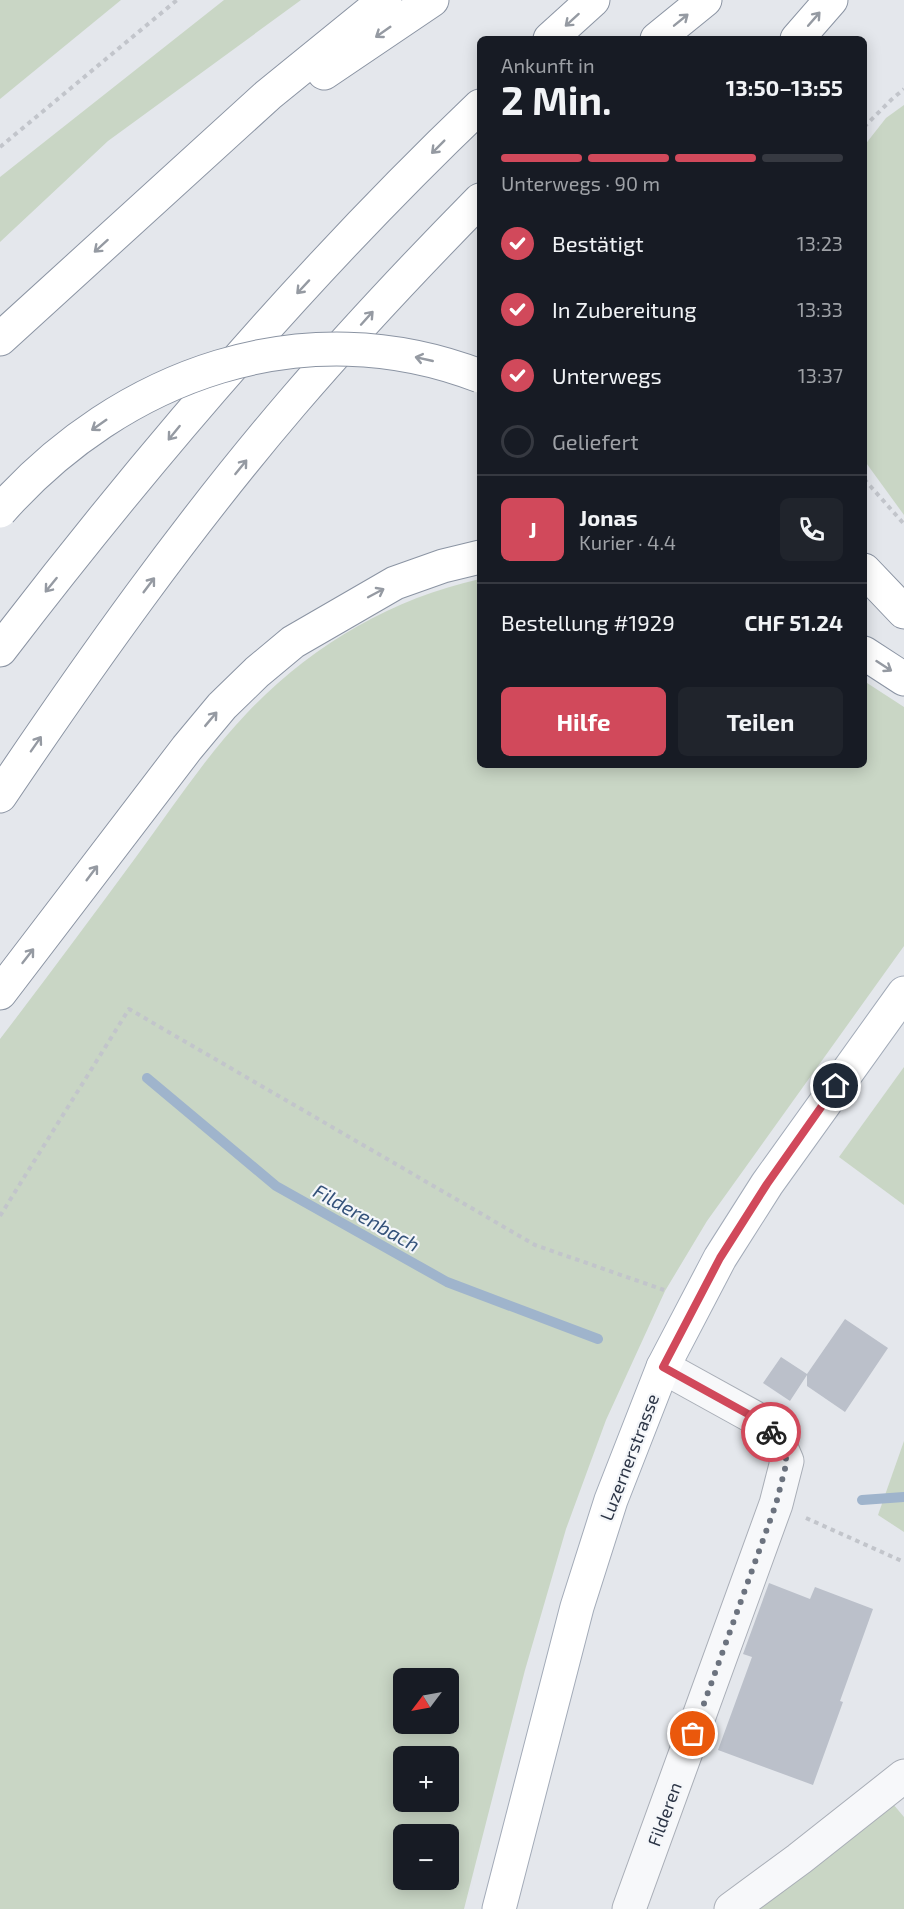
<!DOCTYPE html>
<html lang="de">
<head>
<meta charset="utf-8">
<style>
  :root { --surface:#171b24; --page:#20242c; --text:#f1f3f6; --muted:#9ea1a6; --line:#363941; --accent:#d1495b }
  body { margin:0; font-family:"Exo 2",sans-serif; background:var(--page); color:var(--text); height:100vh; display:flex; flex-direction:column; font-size:22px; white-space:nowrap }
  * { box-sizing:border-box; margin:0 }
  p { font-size:20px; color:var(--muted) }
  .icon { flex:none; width:33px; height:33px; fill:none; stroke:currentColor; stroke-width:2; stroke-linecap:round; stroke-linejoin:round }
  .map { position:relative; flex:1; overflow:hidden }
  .details { position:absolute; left:477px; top:36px; width:390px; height:732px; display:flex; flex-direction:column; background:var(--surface); border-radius:9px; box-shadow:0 3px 15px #0003 }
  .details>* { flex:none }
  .needle { width:39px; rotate:238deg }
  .fabs { position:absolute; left:393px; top:1668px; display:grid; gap:12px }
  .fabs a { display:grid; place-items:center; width:66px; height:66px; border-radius:9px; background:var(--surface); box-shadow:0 3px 15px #0003; font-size:30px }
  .pin { position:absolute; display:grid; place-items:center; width:51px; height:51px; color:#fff; margin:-26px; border:3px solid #fff; border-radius:50%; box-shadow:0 2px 6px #0007 }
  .courier { position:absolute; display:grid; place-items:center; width:60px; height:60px; margin:-30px; border:4px solid #d1495b; border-radius:50%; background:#fff; color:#222; box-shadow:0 2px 8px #0007 }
  .summary em { font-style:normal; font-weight:700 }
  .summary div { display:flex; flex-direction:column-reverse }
  .summary { display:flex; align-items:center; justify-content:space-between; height:102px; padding:0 24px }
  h1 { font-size:39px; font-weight:700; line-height:45px }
  .bar { display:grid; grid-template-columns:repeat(4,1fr); gap:9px 6px; align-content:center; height:72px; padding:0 24px }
  .bar i { height:8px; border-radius:4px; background:var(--line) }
  .bar .current { background:var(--accent) }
  .bar p { grid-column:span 4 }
  .line { display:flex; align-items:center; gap:15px; padding:0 24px; border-top:2px solid var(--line) }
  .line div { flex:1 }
  .round { display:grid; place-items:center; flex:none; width:63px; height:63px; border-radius:9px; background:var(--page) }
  ol { padding:0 24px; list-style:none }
  li { display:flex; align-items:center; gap:18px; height:66px }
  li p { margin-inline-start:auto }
  li .icon { padding:6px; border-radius:50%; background:var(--accent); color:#fff; stroke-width:4 }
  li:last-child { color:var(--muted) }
  li i { width:33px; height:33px; border:3px solid var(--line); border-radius:50% }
  .action { display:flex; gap:12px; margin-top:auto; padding:12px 24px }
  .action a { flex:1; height:69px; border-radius:9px; background:var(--accent); color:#fff; font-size:24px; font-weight:700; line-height:69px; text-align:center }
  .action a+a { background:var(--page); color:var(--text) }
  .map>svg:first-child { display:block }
  .green { fill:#c9d6c5; fill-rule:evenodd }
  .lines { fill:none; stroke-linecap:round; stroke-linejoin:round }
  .stream { stroke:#9fb4cc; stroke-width:10 }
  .building { fill:#bbc0ca }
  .minor-casing { stroke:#a9aeb7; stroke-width:35 }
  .major-casing { stroke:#a3abb8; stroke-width:35 }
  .highway-casing { stroke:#8b94a3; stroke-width:35 }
  .path { stroke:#c2c5cb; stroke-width:4; stroke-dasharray:4.5 4.5; stroke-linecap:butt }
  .minor { stroke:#f7f8fa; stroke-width:33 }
  .major { stroke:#fff; stroke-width:33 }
  .highway { stroke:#fff; stroke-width:33 }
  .highway-bridge-casing { stroke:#8b94a3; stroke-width:35; stroke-linecap:butt }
  .highway-bridge { stroke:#fff; stroke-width:33 }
  .oneway { stroke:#959aa2 }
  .done { stroke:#6c737f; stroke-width:6; stroke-dasharray:0 10.8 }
  .route { stroke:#d1495b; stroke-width:8 }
  .labels { text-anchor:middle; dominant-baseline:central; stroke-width:4.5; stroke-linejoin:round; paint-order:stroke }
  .street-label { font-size:18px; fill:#2b3445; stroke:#f4f6f9 }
  .water-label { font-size:20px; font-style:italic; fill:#34527a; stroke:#f4f6f9 }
</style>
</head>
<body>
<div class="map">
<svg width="904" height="1909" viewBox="0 0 904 1909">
  <rect width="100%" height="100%" fill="#e4e7ec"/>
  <!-- green -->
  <g class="green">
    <polygon points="0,0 121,0 0,99"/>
    <polygon points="224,0 301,0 108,141 0,242 0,177"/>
    <polygon points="904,105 904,515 864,460 864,146 886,118"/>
    <path d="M 480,579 L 480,765 L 864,765 L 864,681 L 904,707 L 904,946 L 707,1221 L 665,1291 L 606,1420 L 566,1529 L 525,1670 L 464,1909 L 0,1909 L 0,1039 C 46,979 91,918 136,857 C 172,808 206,756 247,713 C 311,646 390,599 480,579 ZM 404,1678 L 448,1678 L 448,1724 L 404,1724 ZM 448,1756 L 448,1802 L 404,1802 L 404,1756 ZM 448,1834 L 448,1880 L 404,1880 L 404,1834 Z"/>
    <polygon points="904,1067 904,1205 839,1157"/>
    <polygon points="904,1441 904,1532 878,1515"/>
    <polygon points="893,1804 904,1817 904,1909 758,1909"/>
  </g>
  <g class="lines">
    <!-- stream -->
    <g class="stream">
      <polyline points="147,1078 276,1186 447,1282 598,1339"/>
      <polyline points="862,1500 904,1497"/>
    </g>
  </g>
  <!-- building -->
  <g class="building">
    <polygon points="845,1319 888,1348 845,1412 807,1386 807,1375 790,1401 763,1383 781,1357 807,1374"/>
    <polygon points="769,1583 810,1599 815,1587 873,1609 840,1701 843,1702 813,1785 718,1750 752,1657 743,1654"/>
  </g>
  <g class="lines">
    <defs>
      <g id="minor">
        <polyline points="629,1909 776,1504 787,1461 777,1438 757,1419 663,1367"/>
        <polyline points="731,1909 799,1859 904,1776"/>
      </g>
      <polyline id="major" points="499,1909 577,1607 611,1500 663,1367 720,1258 767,1184 904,993"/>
      <g id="highway">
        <polyline points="550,39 593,0"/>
        <polyline points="657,39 705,0"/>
        <polyline points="797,39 831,0"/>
        <polyline points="324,73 432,0"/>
        <polyline points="0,339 268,95 385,0"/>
        <polyline points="864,570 904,612"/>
        <path d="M 0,650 C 147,458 305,273 480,106"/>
        <polyline points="864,653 904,679"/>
        <path d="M 0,796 C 91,661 186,527 292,403 C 352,333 415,266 480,200"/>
        <polyline points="0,993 187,748 222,706 257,672 293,642 395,583 443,566 480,557"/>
      </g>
    </defs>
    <!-- minor casing -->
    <use href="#minor" class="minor-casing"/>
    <!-- major casing -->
    <use href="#major" class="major-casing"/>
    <!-- highway casing -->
    <use href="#highway" class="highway-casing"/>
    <!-- path -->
    <g class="path">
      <polyline points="864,127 891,100 904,89"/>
      <polyline points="0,147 177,0"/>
      <polyline points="864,479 904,524"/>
      <polyline points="0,1216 129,1009 535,1245 664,1290"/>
      <polyline points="806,1518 904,1562"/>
    </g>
    <!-- minor -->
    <use href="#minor" class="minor"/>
    <!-- major -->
    <use href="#major" class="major"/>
    <!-- highway -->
    <use href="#highway" class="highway"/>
    <defs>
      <path id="highway-bridge" d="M 0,511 C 121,374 304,308 480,376"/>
    </defs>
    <!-- highway-bridge casing -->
    <use href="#highway-bridge" class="highway-bridge-casing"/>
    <!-- highway-bridge -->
    <use href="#highway-bridge" class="highway-bridge"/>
  </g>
  <!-- one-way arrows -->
  <defs><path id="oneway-shaft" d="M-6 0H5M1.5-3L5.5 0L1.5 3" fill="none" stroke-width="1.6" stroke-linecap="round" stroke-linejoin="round" transform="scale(1.5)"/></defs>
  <g class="oneway">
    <use href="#oneway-shaft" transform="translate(814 19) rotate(-49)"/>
    <use href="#oneway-shaft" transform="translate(572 20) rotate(138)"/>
    <use href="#oneway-shaft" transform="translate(681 20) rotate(-39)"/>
    <use href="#oneway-shaft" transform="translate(383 32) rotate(145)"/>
    <use href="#oneway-shaft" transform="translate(438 147) rotate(135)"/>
    <use href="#oneway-shaft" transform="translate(101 246) rotate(138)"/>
    <use href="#oneway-shaft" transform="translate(303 287) rotate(133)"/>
    <use href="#oneway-shaft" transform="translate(367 318) rotate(-48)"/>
    <use href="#oneway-shaft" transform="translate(424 359) rotate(-167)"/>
    <use href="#oneway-shaft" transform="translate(99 425) rotate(145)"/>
    <use href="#oneway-shaft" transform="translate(174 433) rotate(129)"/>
    <use href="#oneway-shaft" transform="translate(241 467) rotate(-51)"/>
    <use href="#oneway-shaft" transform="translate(51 585) rotate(129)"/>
    <use href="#oneway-shaft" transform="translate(149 585) rotate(-53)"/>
    <use href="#oneway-shaft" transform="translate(376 593) rotate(-28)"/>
    <use href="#oneway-shaft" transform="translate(884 666) rotate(33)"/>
    <use href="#oneway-shaft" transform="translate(211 719) rotate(-50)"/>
    <use href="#oneway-shaft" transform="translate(36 744) rotate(-55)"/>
    <use href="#oneway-shaft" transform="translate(92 873) rotate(-53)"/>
    <use href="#oneway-shaft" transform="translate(28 956) rotate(-52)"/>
  </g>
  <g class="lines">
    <!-- done -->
    <polyline class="done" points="693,1734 776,1504 787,1461 777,1438 771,1432"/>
    <!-- route -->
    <polyline class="route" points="771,1432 757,1419 663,1367 720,1258 767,1184 836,1086"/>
  </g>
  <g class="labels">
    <!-- street labels -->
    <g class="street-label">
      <text transform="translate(629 1457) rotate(-69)">Luzernerstrasse</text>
      <text transform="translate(664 1814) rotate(-70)">Filderen</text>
    </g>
    <!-- water labels -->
    <g class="water-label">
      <text transform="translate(367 1217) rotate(29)">Filderenbach</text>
    </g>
  </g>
</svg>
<div class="fabs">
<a><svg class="needle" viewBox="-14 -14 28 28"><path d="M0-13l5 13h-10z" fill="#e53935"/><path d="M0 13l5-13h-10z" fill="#9ea1a6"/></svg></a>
<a>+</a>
<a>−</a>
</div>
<div class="pin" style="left:693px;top:1734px;background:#ea580c"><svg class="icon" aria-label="bag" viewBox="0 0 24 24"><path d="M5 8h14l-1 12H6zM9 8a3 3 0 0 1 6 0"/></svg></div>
<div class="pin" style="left:836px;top:1086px;background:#1f2937"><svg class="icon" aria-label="home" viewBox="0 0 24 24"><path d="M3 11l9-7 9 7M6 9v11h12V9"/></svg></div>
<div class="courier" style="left:771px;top:1432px"><svg class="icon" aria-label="bike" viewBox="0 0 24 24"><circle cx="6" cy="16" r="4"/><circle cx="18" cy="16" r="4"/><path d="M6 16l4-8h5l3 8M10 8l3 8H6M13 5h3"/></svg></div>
<section class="details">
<div class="summary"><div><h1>2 Min.</h1><p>Ankunft in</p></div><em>13:50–13:55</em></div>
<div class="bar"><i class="current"></i><i class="current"></i><i class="current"></i><i></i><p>Unterwegs · 90 m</p></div>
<ol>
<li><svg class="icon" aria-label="check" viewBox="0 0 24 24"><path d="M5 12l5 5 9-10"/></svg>Bestätigt<p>13:23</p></li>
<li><svg class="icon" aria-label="check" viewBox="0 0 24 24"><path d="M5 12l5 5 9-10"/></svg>In Zubereitung<p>13:33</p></li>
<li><svg class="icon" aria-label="check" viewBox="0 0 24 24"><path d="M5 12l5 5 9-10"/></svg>Unterwegs<p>13:37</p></li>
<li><i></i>Geliefert</li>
</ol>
<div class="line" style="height:108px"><b class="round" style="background:var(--accent);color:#fff">J</b><div><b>Jonas</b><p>Kurier · 4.4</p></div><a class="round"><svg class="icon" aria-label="phone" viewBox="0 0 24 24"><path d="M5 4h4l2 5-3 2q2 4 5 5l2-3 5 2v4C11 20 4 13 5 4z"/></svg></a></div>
<div class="line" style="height:78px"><div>Bestellung #1929</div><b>CHF 51.24</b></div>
<div class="action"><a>Hilfe</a><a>Teilen</a></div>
</section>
</div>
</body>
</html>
